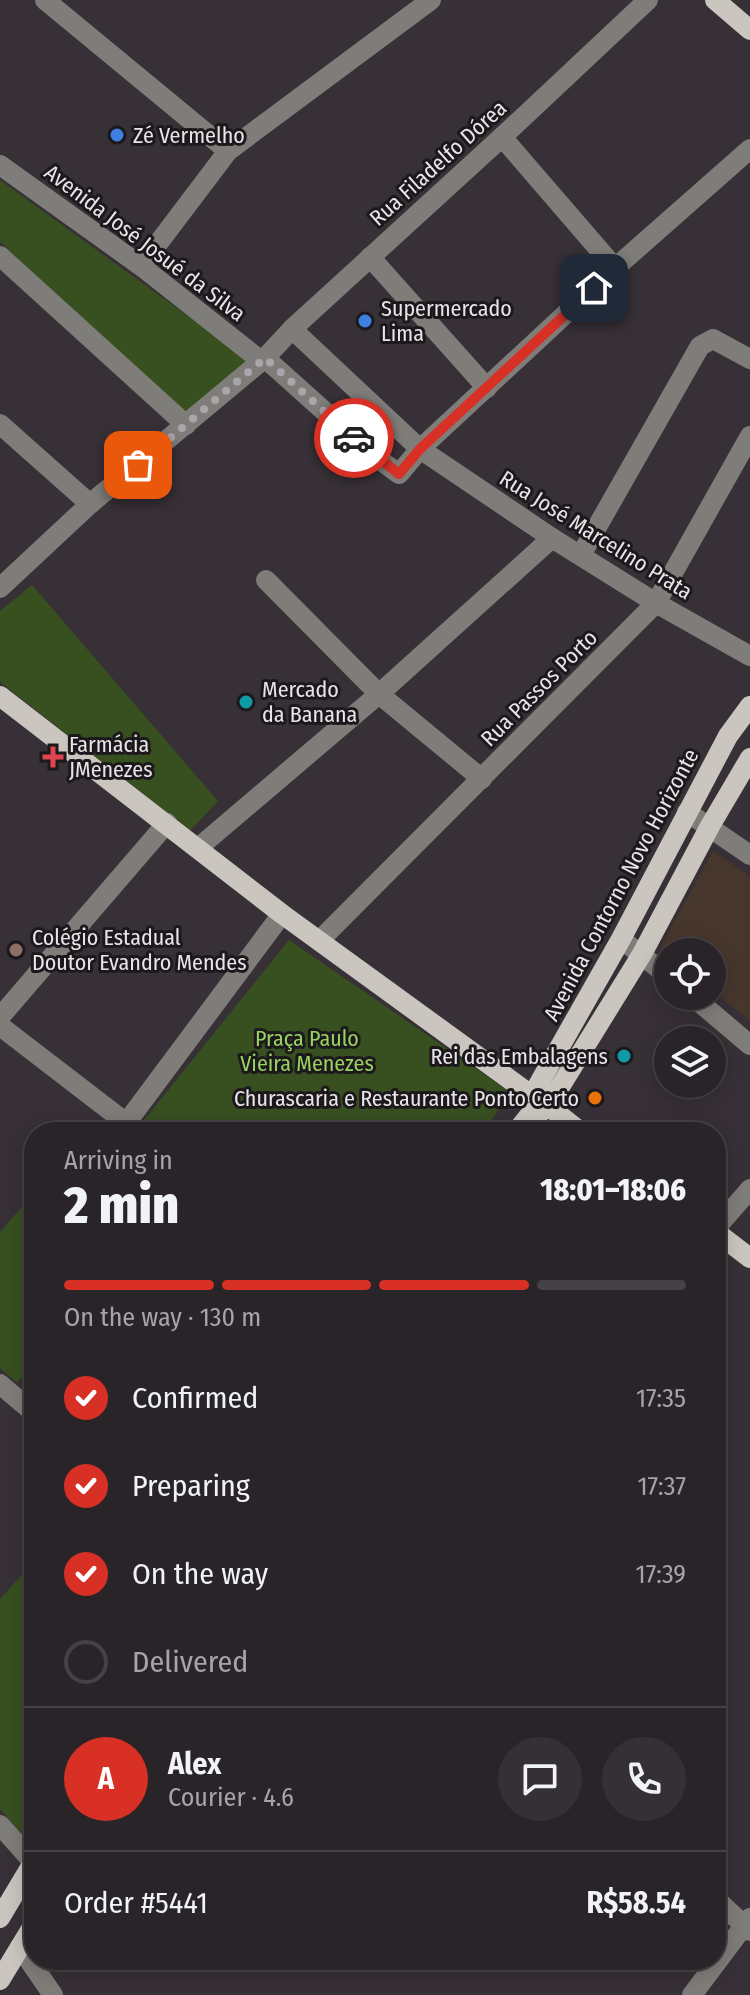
<!DOCTYPE html>
<html lang="en">
<head>
<meta charset="utf-8">
<style>
  :root { --surface:#292428; --page:#353034; --text:#f1f3f6; --muted:#a5a4a8; --line:#454145; --accent:#d93025 }
  body { margin:0; font-family:"Fira Sans Condensed",sans-serif; background:var(--page); color:var(--text); height:100vh; display:flex; flex-direction:column; font-size:30px; white-space:nowrap }
  * { box-sizing:border-box; margin:0 }
  p { font-size:26px; color:var(--muted) }
  .icon { flex:none; width:44px; height:44px; fill:none; stroke:currentColor; stroke-width:2; stroke-linecap:round; stroke-linejoin:round }
  .map { position:relative; flex:1; overflow:hidden }
  .panel { position:absolute; left:24px; top:1122px; width:702px; height:848px; display:flex; flex-direction:column; background:var(--surface); border-radius:32px; box-shadow:0 4px 20px #0003,0 0 0 2px var(--line) }
  .panel>* { flex:none }
  .buttons { position:absolute; left:654px; top:938px; display:grid; gap:16px }
  .buttons a { display:grid; place-items:center; width:72px; height:72px; border-radius:50%; background:var(--surface); box-shadow:0 4px 20px #0003,0 0 0 2px var(--line); font-size:40px }
  .pin { position:absolute; display:grid; place-items:center; width:68px; height:68px; color:#fff; margin:-34px; border-radius:16px; box-shadow:0 4px 12px #0006 }
  .courier { position:absolute; display:grid; place-items:center; width:80px; height:80px; margin:-40px; border:6px solid #d93025; border-radius:50%; background:#fff; color:#222; box-shadow:0 2px 10px #0007 }
  .head em { font-style:normal; font-weight:800 }
  .head div { display:flex; flex-direction:column-reverse }
  .head { display:flex; align-items:center; justify-content:space-between; height:136px; padding:0 40px }
  h1 { font-size:52px; font-weight:800; line-height:60px }
  .bar { display:grid; grid-template-columns:repeat(4,1fr); gap:12px 8px; align-content:center; height:96px; padding:0 40px }
  .bar i { height:10px; border-radius:6px; background:var(--line) }
  .bar .active { background:var(--accent) }
  .bar p { grid-column:span 4 }
  .line { display:flex; align-items:center; gap:20px; padding:0 40px; border-top:2px solid var(--line) }
  .line div { flex:1 }
  .round { display:grid; place-items:center; flex:none; width:84px; height:84px; border-radius:42px; background:var(--page) }
  ol { padding:0 40px; list-style:none }
  li { display:flex; align-items:center; gap:24px; height:88px }
  li p { margin-inline-start:auto }
  li .icon { padding:8px; border-radius:50%; background:var(--accent); color:#fff; stroke-width:4 }
  li:last-child { color:var(--muted) }
  li i { width:44px; height:44px; border:4px solid var(--line); border-radius:50% }
  .map>svg:first-child { display:block }
  .industrial { fill:#47362c }
  .green { fill:#384f20 }
  .lines { fill:none; stroke-linecap:round; stroke-linejoin:round }
  .minor { stroke:#7f7d79; stroke-width:20 }
  .major { stroke:#cac6bf; stroke-width:20 }
  .done { stroke:#aaa5aa; stroke-width:8; stroke-dasharray:0 14.4 }
  .route { stroke:#d93025; stroke-width:10 }
  .shop-dot { fill:#3f7fe0; stroke:#1c191c; stroke-width:3 }
  .culture-dot { fill:#0f9aa8; stroke:#1c191c; stroke-width:3 }
  .health-dot { fill:#e0444e; stroke:#1c191c; stroke-width:3 }
  .education-dot { fill:#8d6e63; stroke:#1c191c; stroke-width:3 }
  .food-dot { fill:#e8710a; stroke:#1c191c; stroke-width:3 }
  .labels { text-anchor:middle; dominant-baseline:central; stroke-width:6; stroke-linejoin:round; paint-order:stroke }
  .poi-label { font-size:22px; fill:#e8e4e8; stroke:#1c191c; text-anchor:start }
  .street-label { font-size:22px; fill:#e8e4e8; stroke:#1c191c }
  .park-label { font-size:22px; fill:#9ad260; stroke:#1c191c }
</style>
</head>
<body>
<div class="map">
<svg width="750" height="1995" viewBox="0 0 750 1995">
  <rect width="100%" height="100%" fill="#373036"/>
  <!-- industrial -->
  <polygon class="industrial" points="713,851 750,876 750,1021 712,990 712,952 668,952 668,954 660,948"/>
  <!-- green -->
  <g class="green">
    <polygon points="0,180 250,361 184,413 0,242"/>
    <polygon points="32,585 218,801 190,831 0,682 0,611"/>
    <polygon points="289,940 510,1092 484,1132 160,1132 144,1120"/>
    <polygon points="34,1193 34,1363 17,1383 0,1368 0,1232"/>
    <polygon points="34,1561 34,1820 24,1837 0,1809 0,1599"/>
  </g>
  <g class="lines">
    <!-- minor -->
    <g class="minor">
      <polyline points="45,0 228,151"/>
      <polyline points="502,137 615,268"/>
      <polyline points="0,165 141,266 260,360"/>
      <polyline points="0,256 186,425"/>
      <polyline points="370,257 487,388"/>
      <polyline points="141,266 228,151 431,0"/>
      <polyline points="292,329 420,449 552,538 656,603 750,656"/>
      <polyline points="265,358 372,454 399,474 420,449 615,268 750,149"/>
      <polyline points="0,424 90,504"/>
      <polyline points="581,555 700,346 713,339 750,359"/>
      <polyline points="266,580 379,694 482,779"/>
      <polyline points="0,588 90,504 265,358 292,329 502,137 648,0"/>
      <polyline points="687,812 750,855"/>
      <polyline points="198,848 379,694 552,538"/>
      <polyline points="621,939 668,976"/>
      <polyline points="320,940 656,603 750,436"/>
      <polyline points="692,996 750,1045"/>
      <polyline points="0,1017 167,823"/>
      <polyline points="0,1026 138,1132"/>
      <polyline points="127,1122 282,914"/>
      <polyline points="716,1228 750,1189"/>
      <polyline points="0,1384 34,1413"/>
      <polyline points="0,1825 33,1862"/>
      <polyline points="716,1899 750,1931"/>
      <polyline points="20,1947 53,1995"/>
      <polyline points="692,1995 750,1918"/>
    </g>
    <!-- major -->
    <g class="major">
      <polyline points="715,0 750,30"/>
      <polyline points="0,696 282,914 527,1092"/>
      <polyline points="537,1087 621,939 728,736 750,706"/>
      <polyline points="550,1103 642,954 710,826 750,758"/>
      <polyline points="548,1106 581,1132"/>
      <polyline points="516,1132 532,1112 541,1112 548,1106 547,1093"/>
      <polyline points="716,1232 750,1258"/>
      <polyline points="0,1918 34,1861"/>
      <polyline points="0,1980 34,1924"/>
    </g>
  </g>
  <g class="lines">
    <!-- done -->
    <polyline class="done" points="138,465 265,358 354,438"/>
    <!-- route -->
    <polyline class="route" points="354,438 399,474 420,449 594,288"/>
  </g>
  <!-- markers -->
  <g class="shop-dot">
    <circle cx="117" cy="135" r="8"/>
    <circle cx="365" cy="321" r="8"/>
  </g>
  <g class="culture-dot">
    <circle cx="246" cy="702" r="8"/>
    <circle cx="624" cy="1056" r="8"/>
  </g>
  <path class="health-dot" d="M49 745h8v8h8v8h-8v8h-8v-8h-8v-8h8z"/>
  <circle class="education-dot" cx="16" cy="950" r="8"/>
  <circle class="food-dot" cx="595" cy="1098" r="8"/>
  <g class="labels">
    <!-- poi labels -->
    <g class="poi-label">
      <text x="133" y="135">Zé Vermelho</text>
      <text x="381" y="308">Supermercado<tspan x="381" dy="25">Lima</tspan></text>
      <text x="262" y="689">Mercado<tspan x="262" dy="25">da Banana</tspan></text>
      <text x="69" y="744">Farmácia<tspan x="69" dy="25">JMenezes</tspan></text>
      <text x="32" y="937">Colégio Estadual<tspan x="32" dy="25">Doutor Evandro Mendes</tspan></text>
      <text x="608" y="1056" text-anchor="end">Rei das Embalagens</text>
      <text x="579" y="1098" text-anchor="end">Churascaria e Restaurante Ponto Certo</text>
    </g>
    <!-- street labels -->
    <g class="street-label">
      <text transform="translate(438 163) rotate(-42)">Rua Filadelfo Dórea</text>
      <text transform="translate(145 243) rotate(37)">Avenida José Josué da Silva</text>
      <text transform="translate(596 535) rotate(32)">Rua José Marcelino Prata</text>
      <text transform="translate(539 688) rotate(-45)">Rua Passos Porto</text>
      <text transform="translate(621 885) rotate(-62)">Avenida Contorno Novo Horizonte</text>
    </g>
    <!-- park labels -->
    <g class="park-label">
      <text x="307" y="1038">Praça Paulo<tspan x="307" dy="25">Vieira Menezes</tspan></text>
    </g>
  </g>
</svg>
<div class="buttons">
<a><svg class="icon" aria-label="locate" viewBox="0 0 24 24"><circle cx="12" cy="12" r="6"/><path d="M12 2v4M12 18v4M2 12h4M18 12h4"/></svg></a>
<a><svg class="icon" aria-label="layers" viewBox="0 0 24 24"><path d="M12 4l9 5-9 5-9-5zM3 14l9 5 9-5"/></svg></a>
</div>
<div class="pin" style="left:138px;top:465px;background:#ea580c"><svg class="icon" aria-label="bag" viewBox="0 0 24 24"><path d="M5 8h14l-1 12H6zM9 8a3 3 0 0 1 6 0"/></svg></div>
<div class="pin" style="left:594px;top:288px;background:#1f2937"><svg class="icon" aria-label="home" viewBox="0 0 24 24"><path d="M3 11l9-7 9 7M6 9v11h12V9"/></svg></div>
<div class="courier" style="left:354px;top:438px"><svg class="icon" aria-label="car" viewBox="0 0 24 24"><path d="M5 17H2v-5l4-1 3-4h7l3 4 3 1v5h-3M9 17h6M6 11h13"/><circle cx="7" cy="17" r="2"/><circle cx="17" cy="17" r="2"/></svg></div>
<section class="panel">
<div class="head"><div><h1>2 min</h1><p>Arriving in</p></div><em>18:01–18:06</em></div>
<div class="bar"><i class="active"></i><i class="active"></i><i class="active"></i><i></i><p>On the way · 130 m</p></div>
<ol>
<li><svg class="icon" aria-label="check" viewBox="0 0 24 24"><path d="M5 12l5 5 9-10"/></svg>Confirmed<p>17:35</p></li>
<li><svg class="icon" aria-label="check" viewBox="0 0 24 24"><path d="M5 12l5 5 9-10"/></svg>Preparing<p>17:37</p></li>
<li><svg class="icon" aria-label="check" viewBox="0 0 24 24"><path d="M5 12l5 5 9-10"/></svg>On the way<p>17:39</p></li>
<li><i></i>Delivered</li>
</ol>
<div class="line" style="height:144px"><b class="round" style="background:var(--accent);color:#fff">A</b><div><b>Alex</b><p>Courier · 4.6</p></div><a class="round"><svg class="icon" aria-label="chat" viewBox="0 0 24 24"><path d="M4 5h16v11H9l-5 4z"/></svg></a><a class="round"><svg class="icon" aria-label="phone" viewBox="0 0 24 24"><path d="M5 4h4l2 5-3 2q2 4 5 5l2-3 5 2v4C11 20 4 13 5 4z"/></svg></a></div>
<div class="line" style="height:104px"><div>Order #5441</div><b>R$58.54</b></div>
</section>
</div>
</body>
</html>
